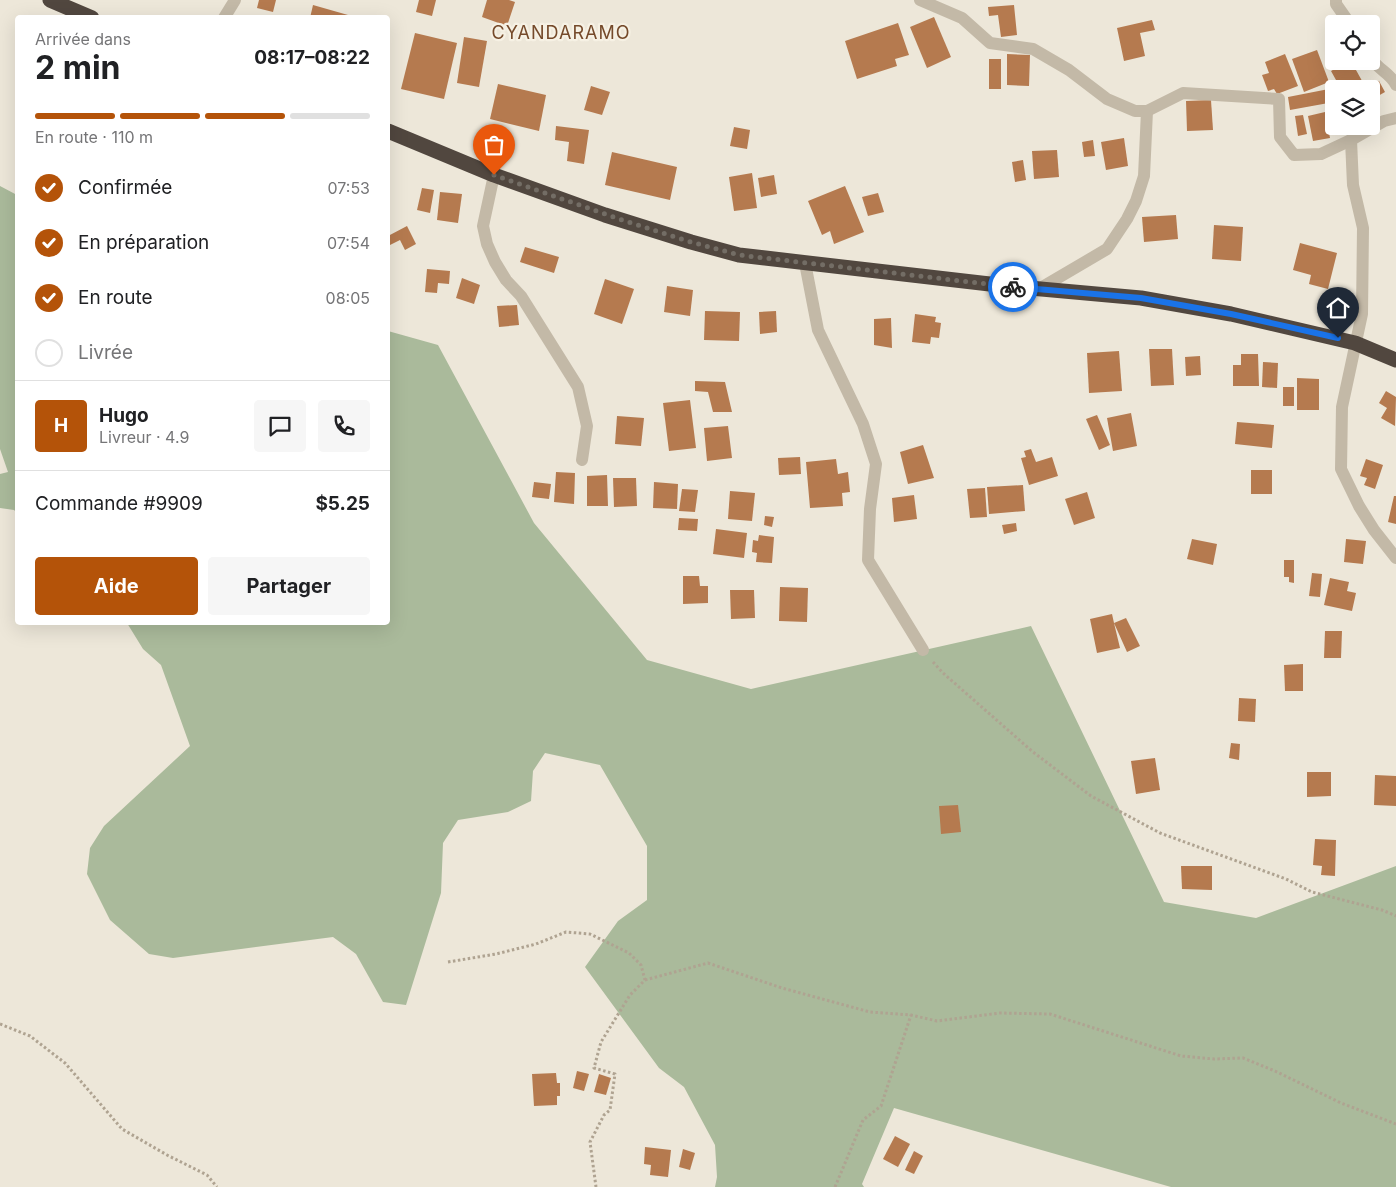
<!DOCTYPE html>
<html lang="fr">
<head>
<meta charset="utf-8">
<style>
  :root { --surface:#fff; --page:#f6f6f6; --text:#202124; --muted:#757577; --line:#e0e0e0; --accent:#b45309 }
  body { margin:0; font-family:Inter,sans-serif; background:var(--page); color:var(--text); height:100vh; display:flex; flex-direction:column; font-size:19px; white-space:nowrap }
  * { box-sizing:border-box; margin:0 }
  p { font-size:16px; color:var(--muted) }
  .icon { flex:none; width:28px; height:28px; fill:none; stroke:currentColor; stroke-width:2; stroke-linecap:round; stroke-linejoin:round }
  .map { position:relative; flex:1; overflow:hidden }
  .side { position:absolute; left:15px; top:15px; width:375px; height:610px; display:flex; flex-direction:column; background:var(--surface); border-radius:5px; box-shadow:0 5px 20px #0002 }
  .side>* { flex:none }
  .controls { position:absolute; left:1325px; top:15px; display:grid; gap:10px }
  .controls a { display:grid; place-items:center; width:55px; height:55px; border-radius:5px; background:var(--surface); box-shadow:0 5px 20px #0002; font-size:25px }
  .pin { position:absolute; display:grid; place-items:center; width:42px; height:42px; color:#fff; margin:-51px -21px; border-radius:50% 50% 50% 0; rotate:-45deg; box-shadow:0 0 5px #0007 }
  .pin .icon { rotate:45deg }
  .courier { position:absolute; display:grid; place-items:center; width:50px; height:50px; margin:-25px; border:4px solid #1a73e8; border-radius:50%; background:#fff; color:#222; box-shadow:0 1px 6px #0007 }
  .summary em { font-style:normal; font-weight:700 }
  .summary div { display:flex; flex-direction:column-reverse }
  .summary { display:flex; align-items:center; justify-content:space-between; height:85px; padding:0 20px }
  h1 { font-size:32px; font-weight:700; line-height:38px }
  .bar { display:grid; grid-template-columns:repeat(4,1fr); gap:8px 5px; align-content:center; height:60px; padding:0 20px }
  .bar i { height:6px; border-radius:4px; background:var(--line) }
  .bar .active { background:var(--accent) }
  .bar p { grid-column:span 4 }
  .line { display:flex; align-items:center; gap:12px; padding:0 20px; border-top:1px solid var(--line) }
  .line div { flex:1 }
  .round { display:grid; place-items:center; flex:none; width:52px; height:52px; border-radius:5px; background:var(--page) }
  ol { padding:0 20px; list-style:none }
  li { display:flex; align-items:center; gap:15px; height:55px }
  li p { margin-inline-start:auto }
  li .icon { padding:5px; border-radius:50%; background:var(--accent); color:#fff; stroke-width:4 }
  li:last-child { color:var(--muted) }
  li i { width:28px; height:28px; border:2px solid var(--line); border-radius:50% }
  .action { display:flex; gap:10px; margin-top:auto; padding:10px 20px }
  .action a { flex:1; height:58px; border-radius:5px; background:var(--accent); color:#fff; font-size:20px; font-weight:700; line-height:58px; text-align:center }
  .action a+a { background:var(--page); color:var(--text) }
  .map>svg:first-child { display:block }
  .green { fill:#aaba9b }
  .building { fill:#b57a4f }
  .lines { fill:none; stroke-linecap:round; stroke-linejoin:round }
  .path { stroke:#afa391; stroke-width:3; stroke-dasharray:2.5 2.5; stroke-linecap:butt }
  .street { stroke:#c3b9a7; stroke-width:12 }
  .highway { stroke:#51473f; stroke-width:15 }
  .done { stroke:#736d65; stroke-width:5; stroke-dasharray:0 9 }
  .route { stroke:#1a73e8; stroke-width:6 }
  .labels { text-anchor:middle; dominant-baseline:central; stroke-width:4.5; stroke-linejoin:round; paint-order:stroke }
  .quarter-label { font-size:18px; letter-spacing:1px; fill:#754a2a; stroke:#f6f1e4 }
</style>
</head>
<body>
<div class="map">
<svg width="1396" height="1187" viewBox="0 0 1396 1187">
  <rect width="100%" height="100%" fill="#ede7d9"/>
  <!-- green -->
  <g class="green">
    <polygon points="0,186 17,195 17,513 14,510 0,508 0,474 8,472 0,449"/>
    <polygon points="388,331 438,345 534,523 647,660 751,689 1031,626 1164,902 1256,918 1396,866 1396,1187 1171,1187 894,1108 862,1184 864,1187 715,1187 717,1177 715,1145 684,1087 659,1068 585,967 618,921 647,900 647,846 600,765 545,753 533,771 531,801 508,812 458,820 443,843 441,893 406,1005 383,1002 356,954 333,937 173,958 149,954 110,920 87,874 90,848 104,826 190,746 161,665 143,649 127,623 388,622"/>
  </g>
  <!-- building -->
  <g class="building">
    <polygon points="259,0 276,0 273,12 257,8"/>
    <polygon points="419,0 436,0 432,16 416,12"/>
    <polygon points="487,0 509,0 515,2 507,26 482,17"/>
    <polygon points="313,5 355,17 355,18 310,18"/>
    <polygon points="1014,5 1017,35 1001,37 998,15 989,16 988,7"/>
    <polygon points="934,17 951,57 927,68 910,27"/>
    <polygon points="1152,20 1155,30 1140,33 1145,56 1124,61 1117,28"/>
    <polygon points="898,23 909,55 895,59 897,66 857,79 845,41"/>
    <polygon points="415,33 457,43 444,99 401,89"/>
    <polygon points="464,37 487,41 479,87 457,83"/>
    <polygon points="1317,50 1329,82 1304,92 1292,59"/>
    <polygon points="1007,54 1030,55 1029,86 1007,85"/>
    <polygon points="1285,54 1298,86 1277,94 1274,89 1268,91 1262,75 1269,73 1265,62"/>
    <rect x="989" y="59" width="12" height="30"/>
    <polygon points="1349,61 1351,61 1366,88 1379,81 1385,92 1371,100 1371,89 1341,89 1331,71"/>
    <polygon points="498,84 546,95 539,131 490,119"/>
    <polygon points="591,86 610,92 602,115 584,110"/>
    <polygon points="1334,88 1334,102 1290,110 1288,97"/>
    <polygon points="1211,100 1213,130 1187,131 1186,101"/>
    <polygon points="1325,112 1330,138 1313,141 1308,116"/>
    <polygon points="1303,115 1307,134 1298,136 1295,116"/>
    <polygon points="556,126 589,130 584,164 567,161 569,142 555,140"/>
    <polygon points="734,127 750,130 747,149 730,146"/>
    <polygon points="1124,138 1128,166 1106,170 1101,142"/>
    <polygon points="1093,140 1095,156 1084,157 1082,142"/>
    <polygon points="1057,150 1059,177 1034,179 1032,151"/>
    <polygon points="612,152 677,167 670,200 605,185"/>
    <polygon points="1023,160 1026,180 1015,182 1012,162"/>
    <polygon points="752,173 757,208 734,211 729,177"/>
    <polygon points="774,175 777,194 761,197 758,178"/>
    <polygon points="845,186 864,232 834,244 830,231 822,235 808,201"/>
    <polygon points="422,188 434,190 430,213 417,210"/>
    <polygon points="440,192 462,194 458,223 437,220"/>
    <polygon points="878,193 884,212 868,216 862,197"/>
    <polygon points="1176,215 1178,239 1144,242 1142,217"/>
    <polygon points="1214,225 1243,227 1241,261 1212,259"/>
    <polygon points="407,226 416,244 405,250 400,240 388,246 388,236"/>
    <polygon points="1300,243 1337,253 1328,289 1309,284 1311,275 1293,270"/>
    <polygon points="525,247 559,257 554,273 520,262"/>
    <polygon points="427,269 450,271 449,284 438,283 437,293 425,292"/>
    <polygon points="462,278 480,285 474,304 456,298"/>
    <polygon points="605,279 634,289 622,324 594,314"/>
    <polygon points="667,286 693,290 690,316 664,312"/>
    <polygon points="517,305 519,325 499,327 497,306"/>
    <polygon points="705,311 740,312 739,341 704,340"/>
    <polygon points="776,311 777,332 760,334 759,312"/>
    <polygon points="915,314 936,317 935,322 941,323 939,338 931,337 930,344 912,342"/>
    <polygon points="891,318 892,348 874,345 874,319"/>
    <polygon points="1149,349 1172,349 1174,385 1151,386"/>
    <polygon points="1119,351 1122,391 1089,393 1087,353"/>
    <polygon points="1241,354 1258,354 1259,386 1233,386 1233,365 1241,365"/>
    <polygon points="1200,356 1201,375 1186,376 1185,357"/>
    <polygon points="1263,362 1278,363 1277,388 1262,387"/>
    <polygon points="1297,378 1319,379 1319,410 1297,410"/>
    <polygon points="695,381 725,382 732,412 713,412 708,392 695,391"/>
    <rect x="1283" y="387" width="11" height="19"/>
    <polygon points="1386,391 1396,397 1395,426 1381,418 1387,408 1379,403"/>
    <polygon points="690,400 696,448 669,451 663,403"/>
    <polygon points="1131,413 1137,446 1113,451 1107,418"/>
    <polygon points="1097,415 1110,445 1099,450 1086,419"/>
    <polygon points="617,416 644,418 641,446 615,444"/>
    <polygon points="1237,422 1274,425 1272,448 1235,444"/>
    <polygon points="728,426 732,458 707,461 704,428"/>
    <polygon points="923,445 934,478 908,484 900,452"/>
    <polygon points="1031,449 1036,462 1052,457 1058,476 1029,485 1021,458 1026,457 1024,451"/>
    <polygon points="800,457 801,474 779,475 778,458"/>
    <polygon points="836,459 838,474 848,472 850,492 842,493 843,506 810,508 806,462"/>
    <polygon points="1366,459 1383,465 1375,489 1364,485 1367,478 1360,476"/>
    <rect x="1251" y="470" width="21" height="24"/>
    <polygon points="556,472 575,473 574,504 554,502"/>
    <polygon points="607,475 608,506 587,506 587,476"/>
    <polygon points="613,478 636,478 637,506 614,507"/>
    <polygon points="534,482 551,484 549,499 532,497"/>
    <polygon points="654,482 678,484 677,509 653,508"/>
    <polygon points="1023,485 1025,511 989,514 987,487"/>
    <polygon points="985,488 987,517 970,518 967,489"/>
    <polygon points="682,489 698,490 695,512 679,511"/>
    <polygon points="730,491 755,493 752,521 728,519"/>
    <polygon points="1087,492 1095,518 1074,525 1065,499"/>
    <polygon points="914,495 917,519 894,522 892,498"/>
    <polygon points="1394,496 1396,496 1396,524 1388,522"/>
    <polygon points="765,516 774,517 772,527 764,525"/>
    <polygon points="679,518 698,519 697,531 678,530"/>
    <polygon points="1016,523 1017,531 1004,534 1002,525"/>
    <polygon points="716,529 747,533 744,558 713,554"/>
    <polygon points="759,535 774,537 772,563 756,562 757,553 752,552 753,540 758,541"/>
    <polygon points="1192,539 1217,544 1213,565 1187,559"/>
    <polygon points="1346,539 1366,541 1363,564 1344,562"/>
    <polygon points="1284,560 1294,560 1294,583 1289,582 1289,577 1284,577"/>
    <polygon points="1312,573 1322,574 1320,597 1309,596"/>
    <polygon points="683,576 699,576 700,586 708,586 708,603 683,604"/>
    <polygon points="1330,578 1349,582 1347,591 1356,593 1352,611 1324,605"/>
    <polygon points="780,587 808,588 807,622 779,621"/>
    <polygon points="730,590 754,590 755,618 731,619"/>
    <polygon points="1112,614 1114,623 1126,618 1140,646 1127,652 1114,623 1120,648 1097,653 1090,619"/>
    <polygon points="1325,631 1342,631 1341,658 1324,658"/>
    <polygon points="1303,664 1303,691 1285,691 1284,665"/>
    <polygon points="1239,698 1256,699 1255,722 1238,721"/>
    <polygon points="1231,743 1240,744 1239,760 1229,758"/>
    <polygon points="1155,758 1160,790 1136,794 1131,761"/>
    <polygon points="1307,772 1331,772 1331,796 1307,797"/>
    <polygon points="1375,775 1396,776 1396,806 1374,805"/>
    <polygon points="958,805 961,832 941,834 939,806"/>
    <polygon points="1315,839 1336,840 1335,876 1321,875 1322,866 1313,865"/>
    <polygon points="1181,866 1212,866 1212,890 1182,889"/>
    <polygon points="577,1071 589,1074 584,1091 573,1088"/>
    <polygon points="556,1073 557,1083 560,1083 560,1096 557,1096 557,1105 534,1106 532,1074"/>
    <polygon points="599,1074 611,1078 606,1095 594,1092"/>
    <polygon points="895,1136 910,1144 898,1167 883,1159"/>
    <polygon points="645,1147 671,1150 668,1177 650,1175 651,1165 644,1164"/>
    <polygon points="683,1149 695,1153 690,1170 679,1167"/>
    <polygon points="914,1151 923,1156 914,1174 905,1170"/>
  </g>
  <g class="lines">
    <!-- path -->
    <g class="path">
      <polyline points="933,662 943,673 1033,752 1091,796 1160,833 1286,879 1312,892 1382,910 1396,916"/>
      <polyline points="448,962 496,954 536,944 566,932 590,934 629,953 641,965 645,980 630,995 601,1042 594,1068 615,1074 610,1110 604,1115 590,1142 596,1187"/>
      <polyline points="645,980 708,963 782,988 870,1012 911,1015 937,1021 1000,1013 1050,1014 1181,1056 1214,1059 1243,1058 1275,1071 1341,1103 1396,1124"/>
      <polyline points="0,1024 30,1036 65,1063 122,1129 167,1155 207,1175 217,1187"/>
      <polyline points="835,1187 863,1120 881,1106 911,1015"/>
    </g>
    <!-- street -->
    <g class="street">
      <polyline points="920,0 962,18 990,43 1033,49 1069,70 1107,99 1135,111 1147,111 1183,93 1279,99 1280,137 1294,155 1321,154 1351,140"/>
      <polyline points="1336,0 1336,4 1350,24"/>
      <polyline points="224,18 235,0"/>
      <path d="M 1371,57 C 1376,69 1391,73 1396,85"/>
      <polyline points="1396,118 1384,121 1351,140 1353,185 1363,228 1362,314 1342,407 1341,469 1359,506 1374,530 1396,558"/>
      <polyline points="494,175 483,226 487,244 495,262 506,280 521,296 578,387 587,426 582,460"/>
      <polyline points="805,263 818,330 863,424 876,464 870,509 868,560 923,650"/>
      <polyline points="1039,289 1107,249 1127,219 1136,201 1144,176 1147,111"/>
    </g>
    <!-- highway -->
    <g class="highway">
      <polyline points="50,0 92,18"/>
      <polyline points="388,131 494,175 605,215 691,242 739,255 1007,286 1141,298 1231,314 1355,343 1396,360"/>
    </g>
  </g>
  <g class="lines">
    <!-- done -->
    <polyline class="done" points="494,175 622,220 691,242 739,255 1013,287"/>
    <!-- route -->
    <polyline class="route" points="1013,287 1141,298 1231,314 1338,338"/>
  </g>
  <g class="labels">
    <!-- quarter labels -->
    <g class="quarter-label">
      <text x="561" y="32">CYANDARAMO</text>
    </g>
  </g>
</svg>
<div class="controls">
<a><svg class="icon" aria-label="locate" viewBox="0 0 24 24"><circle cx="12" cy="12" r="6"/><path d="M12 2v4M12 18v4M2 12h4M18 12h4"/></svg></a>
<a><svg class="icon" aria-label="layers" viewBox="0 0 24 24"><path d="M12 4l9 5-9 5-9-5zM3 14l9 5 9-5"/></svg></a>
</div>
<div class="pin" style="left:494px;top:175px;background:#ea580c"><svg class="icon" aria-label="bag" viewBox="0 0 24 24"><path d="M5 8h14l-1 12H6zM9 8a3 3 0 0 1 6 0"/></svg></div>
<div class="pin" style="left:1338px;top:338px;background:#1f2937"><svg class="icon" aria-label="home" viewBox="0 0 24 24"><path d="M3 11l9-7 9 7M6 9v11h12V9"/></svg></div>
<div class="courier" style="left:1013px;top:287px"><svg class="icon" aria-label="bike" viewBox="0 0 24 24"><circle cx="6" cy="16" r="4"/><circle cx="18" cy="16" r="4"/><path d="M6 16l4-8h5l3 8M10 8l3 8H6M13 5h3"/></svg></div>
<section class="side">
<div class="summary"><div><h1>2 min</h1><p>Arrivée dans</p></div><em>08:17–08:22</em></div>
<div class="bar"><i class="active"></i><i class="active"></i><i class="active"></i><i></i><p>En route · 110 m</p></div>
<ol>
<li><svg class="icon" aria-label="check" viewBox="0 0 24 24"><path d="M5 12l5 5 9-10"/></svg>Confirmée<p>07:53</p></li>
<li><svg class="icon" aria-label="check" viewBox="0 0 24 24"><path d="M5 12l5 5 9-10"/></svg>En préparation<p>07:54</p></li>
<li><svg class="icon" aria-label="check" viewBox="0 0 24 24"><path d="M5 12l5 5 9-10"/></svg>En route<p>08:05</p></li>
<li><i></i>Livrée</li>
</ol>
<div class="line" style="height:90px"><b class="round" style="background:var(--accent);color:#fff">H</b><div><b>Hugo</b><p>Livreur · 4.9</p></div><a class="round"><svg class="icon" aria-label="chat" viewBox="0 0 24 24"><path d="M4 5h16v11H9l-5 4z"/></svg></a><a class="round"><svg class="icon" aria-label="phone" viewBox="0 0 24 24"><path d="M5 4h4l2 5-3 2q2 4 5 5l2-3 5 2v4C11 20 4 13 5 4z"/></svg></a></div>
<div class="line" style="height:65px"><div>Commande #9909</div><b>$5.25</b></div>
<div class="action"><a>Aide</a><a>Partager</a></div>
</section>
</div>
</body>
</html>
